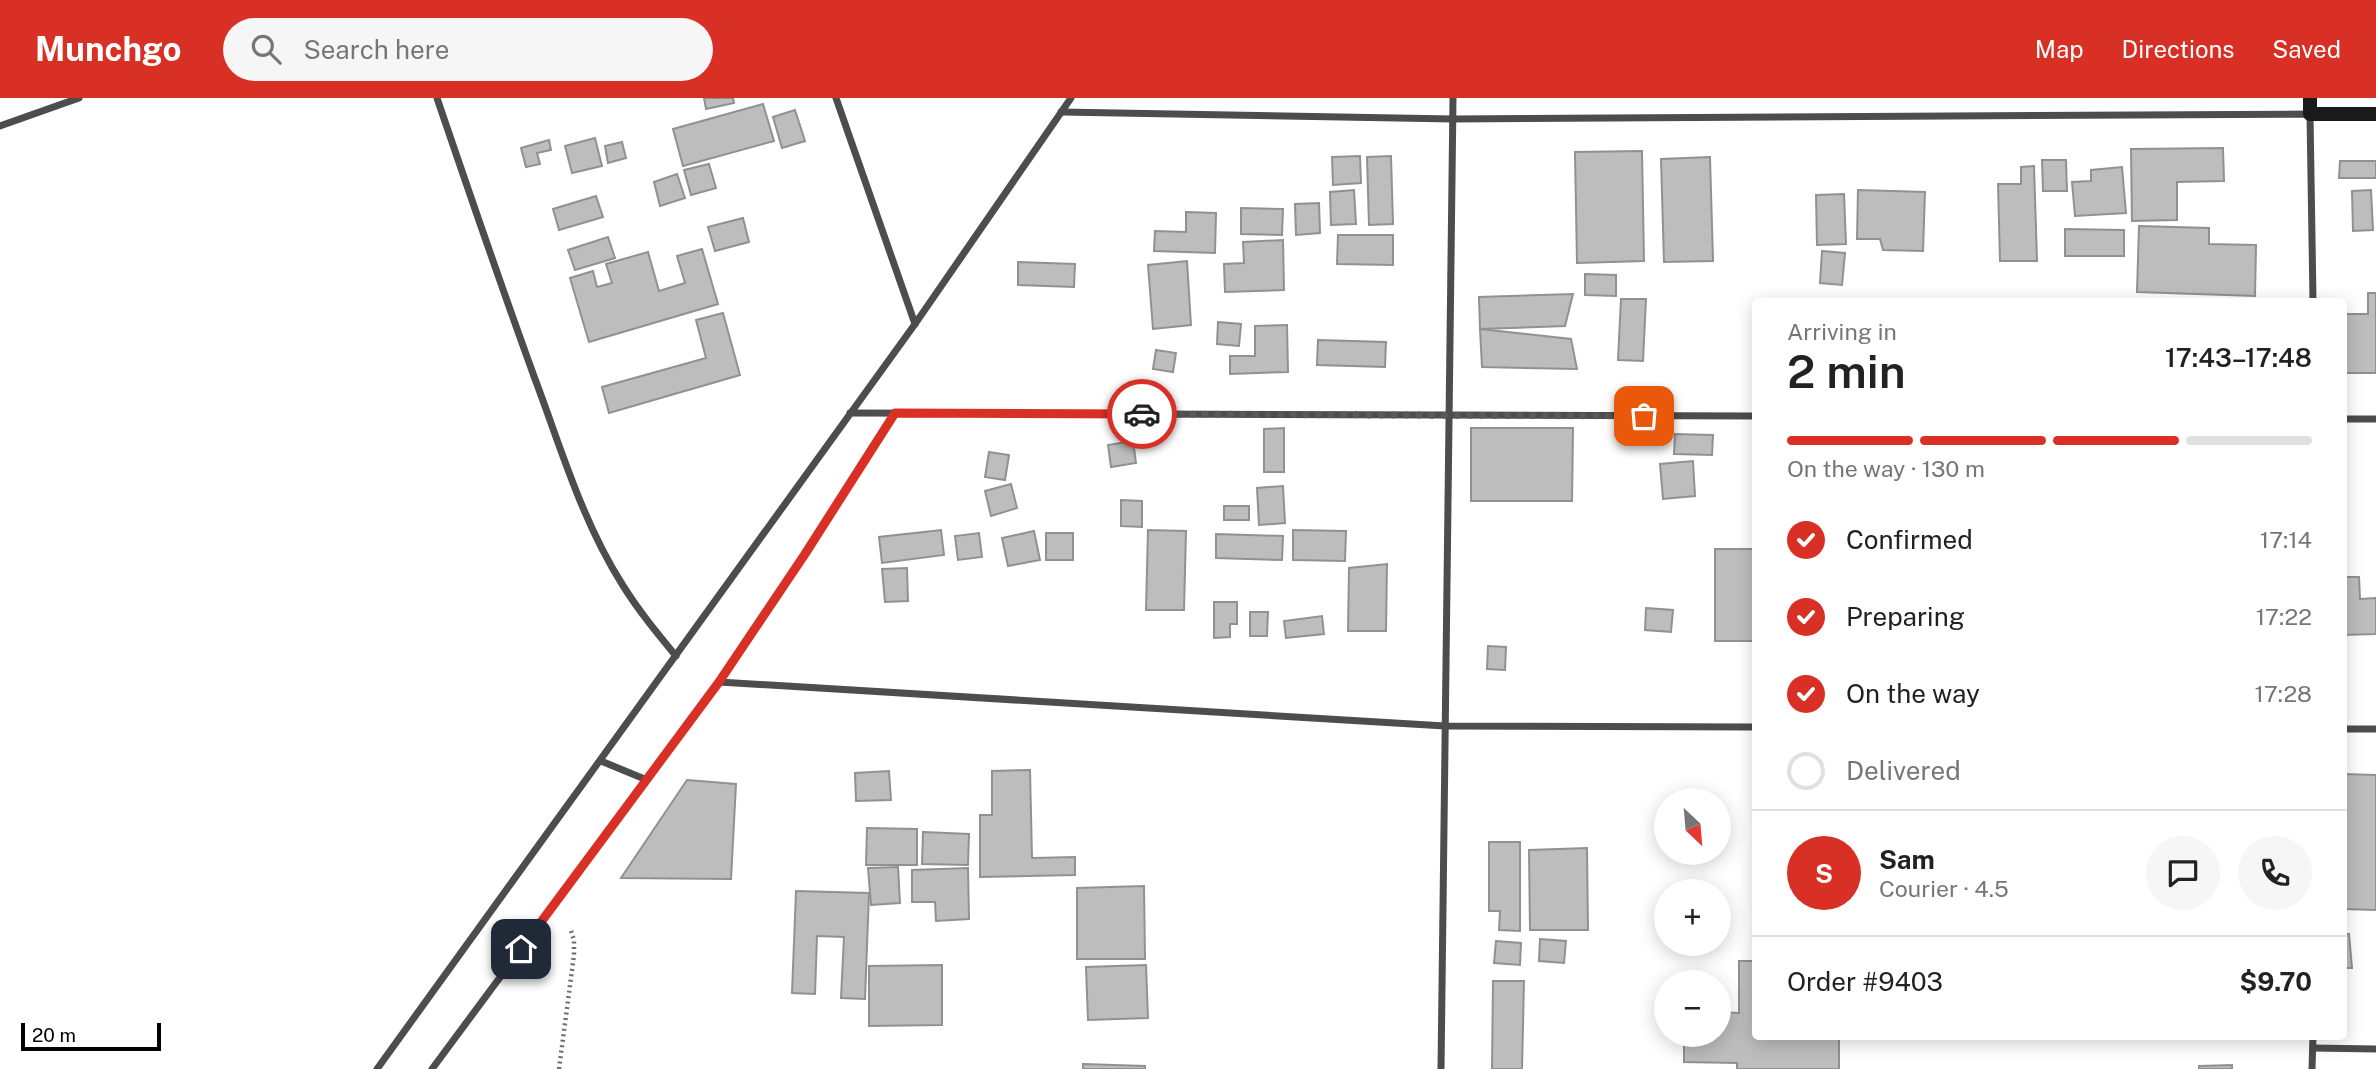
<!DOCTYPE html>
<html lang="en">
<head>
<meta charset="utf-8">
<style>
  :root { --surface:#fff; --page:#f6f6f6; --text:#222; --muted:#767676; --line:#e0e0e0; --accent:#d93025 }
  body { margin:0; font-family:"Public Sans",sans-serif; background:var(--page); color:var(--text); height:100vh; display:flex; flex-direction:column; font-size:26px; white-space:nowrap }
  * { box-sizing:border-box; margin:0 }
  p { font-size:23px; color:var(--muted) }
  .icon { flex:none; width:38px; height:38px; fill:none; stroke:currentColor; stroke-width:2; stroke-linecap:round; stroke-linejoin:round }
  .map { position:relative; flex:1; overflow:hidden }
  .panel { position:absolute; left:1752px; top:200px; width:595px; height:742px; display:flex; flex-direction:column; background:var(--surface); border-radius:7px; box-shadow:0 4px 18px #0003 }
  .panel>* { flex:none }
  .needle { width:46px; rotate:154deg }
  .fabs { position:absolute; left:1654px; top:690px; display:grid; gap:14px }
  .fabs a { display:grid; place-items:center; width:77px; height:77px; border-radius:50%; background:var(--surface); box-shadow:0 4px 18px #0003; font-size:35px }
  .scale { position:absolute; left:21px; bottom:18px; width:140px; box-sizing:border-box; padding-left:7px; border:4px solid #000; border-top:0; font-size:19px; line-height:24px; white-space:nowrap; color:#000; -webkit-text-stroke:5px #fff; paint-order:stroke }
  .pin { position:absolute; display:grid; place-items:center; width:60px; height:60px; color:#fff; margin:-30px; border-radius:14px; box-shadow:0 4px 10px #0006 }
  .courier { position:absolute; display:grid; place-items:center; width:70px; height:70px; margin:-35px; border:5px solid #d93025; border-radius:50%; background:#fff; color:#222; box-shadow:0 2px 9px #0007 }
  .headline em { font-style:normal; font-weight:600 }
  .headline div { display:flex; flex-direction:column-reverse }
  .headline { display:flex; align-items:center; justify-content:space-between; height:119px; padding:0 35px }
  h1 { font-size:46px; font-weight:600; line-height:52px }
  .bar { display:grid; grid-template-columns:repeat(4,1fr); gap:10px 7px; align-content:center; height:84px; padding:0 35px }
  .bar i { height:9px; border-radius:5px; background:var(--line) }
  .bar .active { background:var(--accent) }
  .bar p { grid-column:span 4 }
  .line { display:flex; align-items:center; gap:18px; padding:0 35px; border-top:2px solid var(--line) }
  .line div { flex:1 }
  .round { display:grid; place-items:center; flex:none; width:74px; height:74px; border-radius:37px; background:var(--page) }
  ol { padding:0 35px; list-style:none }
  li { display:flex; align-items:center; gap:21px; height:77px }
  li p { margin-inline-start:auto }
  li .icon { padding:7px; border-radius:50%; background:var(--accent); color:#fff; stroke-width:4 }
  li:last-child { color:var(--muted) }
  li i { width:38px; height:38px; border:4px solid var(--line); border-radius:50% }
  header { display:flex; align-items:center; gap:42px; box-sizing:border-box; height:98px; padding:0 35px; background:var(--accent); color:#fff }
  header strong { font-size:33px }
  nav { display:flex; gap:38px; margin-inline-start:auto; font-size:24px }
  .search { width:490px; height:63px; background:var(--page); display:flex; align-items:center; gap:18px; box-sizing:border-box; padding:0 24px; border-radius:38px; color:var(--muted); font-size:26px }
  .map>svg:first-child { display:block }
  .building { fill:#bdbdbd; stroke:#919191; stroke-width:2 }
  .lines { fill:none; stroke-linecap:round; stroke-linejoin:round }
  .path { stroke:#6f6f6f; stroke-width:4.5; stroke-dasharray:2 3.5; stroke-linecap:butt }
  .street { stroke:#4d4d4d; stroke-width:7 }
  .secondary { stroke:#1a1a1a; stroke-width:14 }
  .done { stroke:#595959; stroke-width:7; stroke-dasharray:0 12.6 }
  .route { stroke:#d93025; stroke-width:9 }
</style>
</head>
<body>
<header>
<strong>Munchgo</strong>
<div class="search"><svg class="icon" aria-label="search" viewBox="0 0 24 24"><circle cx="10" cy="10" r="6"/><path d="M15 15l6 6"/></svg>Search here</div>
<nav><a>Map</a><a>Directions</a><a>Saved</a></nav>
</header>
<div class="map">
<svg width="2376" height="971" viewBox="0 0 2376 971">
  <rect width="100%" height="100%" fill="#fff"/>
  <!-- building -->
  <g class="building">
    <polygon points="704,0 733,0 734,5 706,11"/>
    <polygon points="763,6 774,43 683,68 673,31"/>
    <polygon points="795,12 805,43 782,50 773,19"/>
    <polygon points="595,40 602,68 572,75 565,48"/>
    <polygon points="549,42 551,52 537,55 540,66 526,69 521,50"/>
    <polygon points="622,44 626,60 608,65 605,48"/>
    <polygon points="2223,50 2224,83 2177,84 2177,122 2132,123 2131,51"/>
    <polygon points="1642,53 1644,163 1577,165 1575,54"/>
    <polygon points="1360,58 1361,85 1333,87 1332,59"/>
    <polygon points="1391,58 1393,126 1369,127 1367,59"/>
    <polygon points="1710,59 1713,163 1664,164 1661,61"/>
    <polygon points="2042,62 2066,62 2067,93 2043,93"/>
    <polygon points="2340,63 2376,63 2376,80 2339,80"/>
    <polygon points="709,66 716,90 691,97 684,72"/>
    <polygon points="2034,68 2037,163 2000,163 1998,86 2021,86 2021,69"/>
    <polygon points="2122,69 2126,115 2075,118 2072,84 2091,83 2091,72"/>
    <polygon points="677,76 685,100 660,108 654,84"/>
    <polygon points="1354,92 1356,126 1331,127 1330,94"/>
    <polygon points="1858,92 1925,94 1923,153 1883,152 1880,141 1857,141"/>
    <polygon points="2371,92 2373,132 2353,133 2352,93"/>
    <polygon points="1844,96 1846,146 1817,147 1816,97"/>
    <polygon points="596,98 603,119 559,132 553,111"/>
    <polygon points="1319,105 1320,135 1296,137 1295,106"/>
    <polygon points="1241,110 1283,111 1282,137 1241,136"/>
    <polygon points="1186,114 1216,115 1215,155 1154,153 1155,133 1186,134"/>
    <polygon points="743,120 749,144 715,153 708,129"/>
    <polygon points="2139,128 2209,130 2209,146 2256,147 2255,198 2137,194"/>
    <polygon points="2065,131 2124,132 2124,158 2065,158"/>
    <polygon points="1338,137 1393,137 1393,167 1337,166"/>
    <polygon points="608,139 615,160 575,172 568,152"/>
    <polygon points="1283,142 1284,192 1225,194 1224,166 1244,165 1243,144"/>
    <polygon points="702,151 718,206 589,244 570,180 593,173 597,189 612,185 606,166 648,154 659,193 685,185 677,158"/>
    <polygon points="1822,153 1845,155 1842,187 1820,185"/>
    <polygon points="1187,163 1191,227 1153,231 1148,167"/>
    <polygon points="1018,164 1075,166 1074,189 1018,187"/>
    <polygon points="1585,176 1616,177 1616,198 1585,197"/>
    <polygon points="2368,195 2376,195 2376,275 2343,275 2343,216 2368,216"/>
    <polygon points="1573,196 1565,228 1480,231 1479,199"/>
    <polygon points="1621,201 1646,201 1643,263 1618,262"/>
    <polygon points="723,215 740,277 609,315 602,289 706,260 696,222"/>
    <polygon points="1218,224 1241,226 1239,248 1217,246"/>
    <polygon points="1287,227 1288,274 1230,276 1230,258 1255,258 1255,228"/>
    <polygon points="1480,231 1571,241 1577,271 1482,269"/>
    <polygon points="1318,242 1386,244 1385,269 1317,267"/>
    <polygon points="1156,252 1176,255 1173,274 1153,271"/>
    <polygon points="1284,330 1284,374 1264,374 1264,331"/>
    <polygon points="1471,330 1573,330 1572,403 1471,403"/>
    <polygon points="1675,336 1713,337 1712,357 1674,356"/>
    <polygon points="1133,343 1136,365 1111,369 1108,347"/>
    <polygon points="989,354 1009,357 1005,382 985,379"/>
    <polygon points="1693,363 1695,398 1663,401 1660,366"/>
    <polygon points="1011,386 1017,410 991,418 985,393"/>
    <polygon points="1283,388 1285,425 1259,427 1257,390"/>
    <polygon points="1121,402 1142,403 1142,429 1121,428"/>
    <rect x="1224" y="408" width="25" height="14"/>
    <polygon points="941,432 944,457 882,465 879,439"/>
    <polygon points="1148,432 1186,433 1184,512 1146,512"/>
    <polygon points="1293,432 1346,433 1345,463 1293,462"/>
    <polygon points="1034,433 1040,462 1008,468 1002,440"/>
    <polygon points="979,435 982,459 958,462 955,438"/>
    <rect x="1046" y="435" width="27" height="27"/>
    <polygon points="1216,436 1283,438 1282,462 1216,460"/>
    <rect x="1715" y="451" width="40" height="92"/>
    <polygon points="1387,466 1386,533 1348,533 1349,470"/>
    <polygon points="907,470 908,503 885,504 882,471"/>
    <polygon points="2343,479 2359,479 2360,501 2376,500 2376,536 2343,537"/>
    <polygon points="1214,504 1237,504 1237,526 1230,526 1230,539 1214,540"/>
    <polygon points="1646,510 1673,512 1671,534 1645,532"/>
    <polygon points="1250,514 1268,514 1267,538 1250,538"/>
    <polygon points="1322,518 1324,536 1286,540 1284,523"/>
    <polygon points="1488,548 1506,549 1505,572 1487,571"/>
    <polygon points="1030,672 1032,760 1075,759 1075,777 980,779 980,717 992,717 992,673"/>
    <polygon points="889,673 891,702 856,703 855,675"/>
    <polygon points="2343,676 2376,677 2376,812 2343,811"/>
    <polygon points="687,682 736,686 731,781 621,780"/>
    <polygon points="867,730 917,731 917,767 866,767"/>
    <polygon points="923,734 969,736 968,767 922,766"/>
    <polygon points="1489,744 1520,744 1520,833 1499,832 1500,813 1489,813"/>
    <polygon points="1587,750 1588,832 1530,832 1529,752"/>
    <polygon points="898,769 900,805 871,807 868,770"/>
    <polygon points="968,770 969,821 936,823 935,804 912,804 912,772"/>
    <polygon points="1144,788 1145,861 1077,861 1077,790"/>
    <polygon points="796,793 869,795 865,901 841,900 844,839 817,838 815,896 792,895"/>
    <polygon points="2343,836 2349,836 2352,870 2343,870"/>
    <polygon points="1540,841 1566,843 1564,865 1539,863"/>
    <polygon points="1496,843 1521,845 1520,867 1494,865"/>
    <polygon points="1739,863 1755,863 1755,938 1839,938 1839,971 1737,971 1737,965 1684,964 1684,936 1718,936 1718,914 1739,915"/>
    <polygon points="942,867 942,927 869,928 869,868"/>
    <polygon points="1146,867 1148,920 1088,922 1086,869"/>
    <polygon points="1493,883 1524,883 1522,971 1492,971"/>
    <polygon points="1083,966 1145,968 1145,971 1083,971"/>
    <polygon points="2232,967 2232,971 2199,971 2199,968"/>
  </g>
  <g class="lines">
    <!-- path -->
    <polyline class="path" points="559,971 574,857 574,842 570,830"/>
    <!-- street -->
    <g class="street">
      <path d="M 437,0 C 469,94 501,188 535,281 C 561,350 582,423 622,486 C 638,512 657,535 676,558"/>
      <polyline points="836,0 915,226"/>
      <polyline points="1061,14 1453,21 2310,16 2313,203"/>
      <polyline points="0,28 79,0"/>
      <polyline points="850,315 1755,318"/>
      <polyline points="2343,321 2376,321"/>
      <polyline points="719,584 1445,628 1755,629"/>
      <polyline points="2343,631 2376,631"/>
      <polyline points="601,663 647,682"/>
      <polyline points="2313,950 2376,951"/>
      <polyline points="377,971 915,226 1071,0"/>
      <polyline points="432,971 719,584 805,456 895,315"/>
      <polyline points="1441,971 1453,0"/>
      <polyline points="2312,971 2313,938"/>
    </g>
    <!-- secondary -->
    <polyline class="secondary" points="2310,0 2310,16 2376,16"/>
  </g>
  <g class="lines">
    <!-- done -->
    <polyline class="done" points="1142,316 1644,318"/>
    <!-- route -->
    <polyline class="route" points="521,851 719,584 805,456 895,315 1142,316"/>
  </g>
</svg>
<div class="fabs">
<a><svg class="needle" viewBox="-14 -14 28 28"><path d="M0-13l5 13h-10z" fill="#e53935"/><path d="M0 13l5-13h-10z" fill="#767676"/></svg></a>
<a>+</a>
<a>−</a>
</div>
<div class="scale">20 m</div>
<div class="pin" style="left:1644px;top:318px;background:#ea580c"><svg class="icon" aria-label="bag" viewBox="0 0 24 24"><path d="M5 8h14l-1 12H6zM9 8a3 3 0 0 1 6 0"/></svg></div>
<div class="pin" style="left:521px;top:851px;background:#1f2937"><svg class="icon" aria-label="home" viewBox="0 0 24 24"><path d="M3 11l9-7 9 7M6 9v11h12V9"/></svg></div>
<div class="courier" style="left:1142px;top:316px"><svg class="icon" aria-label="car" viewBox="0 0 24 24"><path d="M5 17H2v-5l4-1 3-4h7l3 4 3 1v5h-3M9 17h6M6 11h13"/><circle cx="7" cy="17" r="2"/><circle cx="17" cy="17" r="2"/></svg></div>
<section class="panel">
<div class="headline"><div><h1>2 min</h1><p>Arriving in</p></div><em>17:43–17:48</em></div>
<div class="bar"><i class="active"></i><i class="active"></i><i class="active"></i><i></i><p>On the way · 130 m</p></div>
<ol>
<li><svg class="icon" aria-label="check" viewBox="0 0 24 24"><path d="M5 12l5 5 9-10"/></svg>Confirmed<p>17:14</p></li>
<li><svg class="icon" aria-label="check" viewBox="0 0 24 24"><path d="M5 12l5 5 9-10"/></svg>Preparing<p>17:22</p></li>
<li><svg class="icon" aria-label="check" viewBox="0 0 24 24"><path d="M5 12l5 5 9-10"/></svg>On the way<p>17:28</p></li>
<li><i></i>Delivered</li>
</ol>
<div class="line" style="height:126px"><b class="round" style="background:var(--accent);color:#fff">S</b><div><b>Sam</b><p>Courier · 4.5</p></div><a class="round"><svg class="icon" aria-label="chat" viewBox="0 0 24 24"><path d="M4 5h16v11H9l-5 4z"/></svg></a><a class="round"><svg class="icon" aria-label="phone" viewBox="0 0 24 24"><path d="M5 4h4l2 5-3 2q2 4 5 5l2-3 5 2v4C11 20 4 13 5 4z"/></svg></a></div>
<div class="line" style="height:91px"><div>Order #9403</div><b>$9.70</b></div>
</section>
</div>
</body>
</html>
